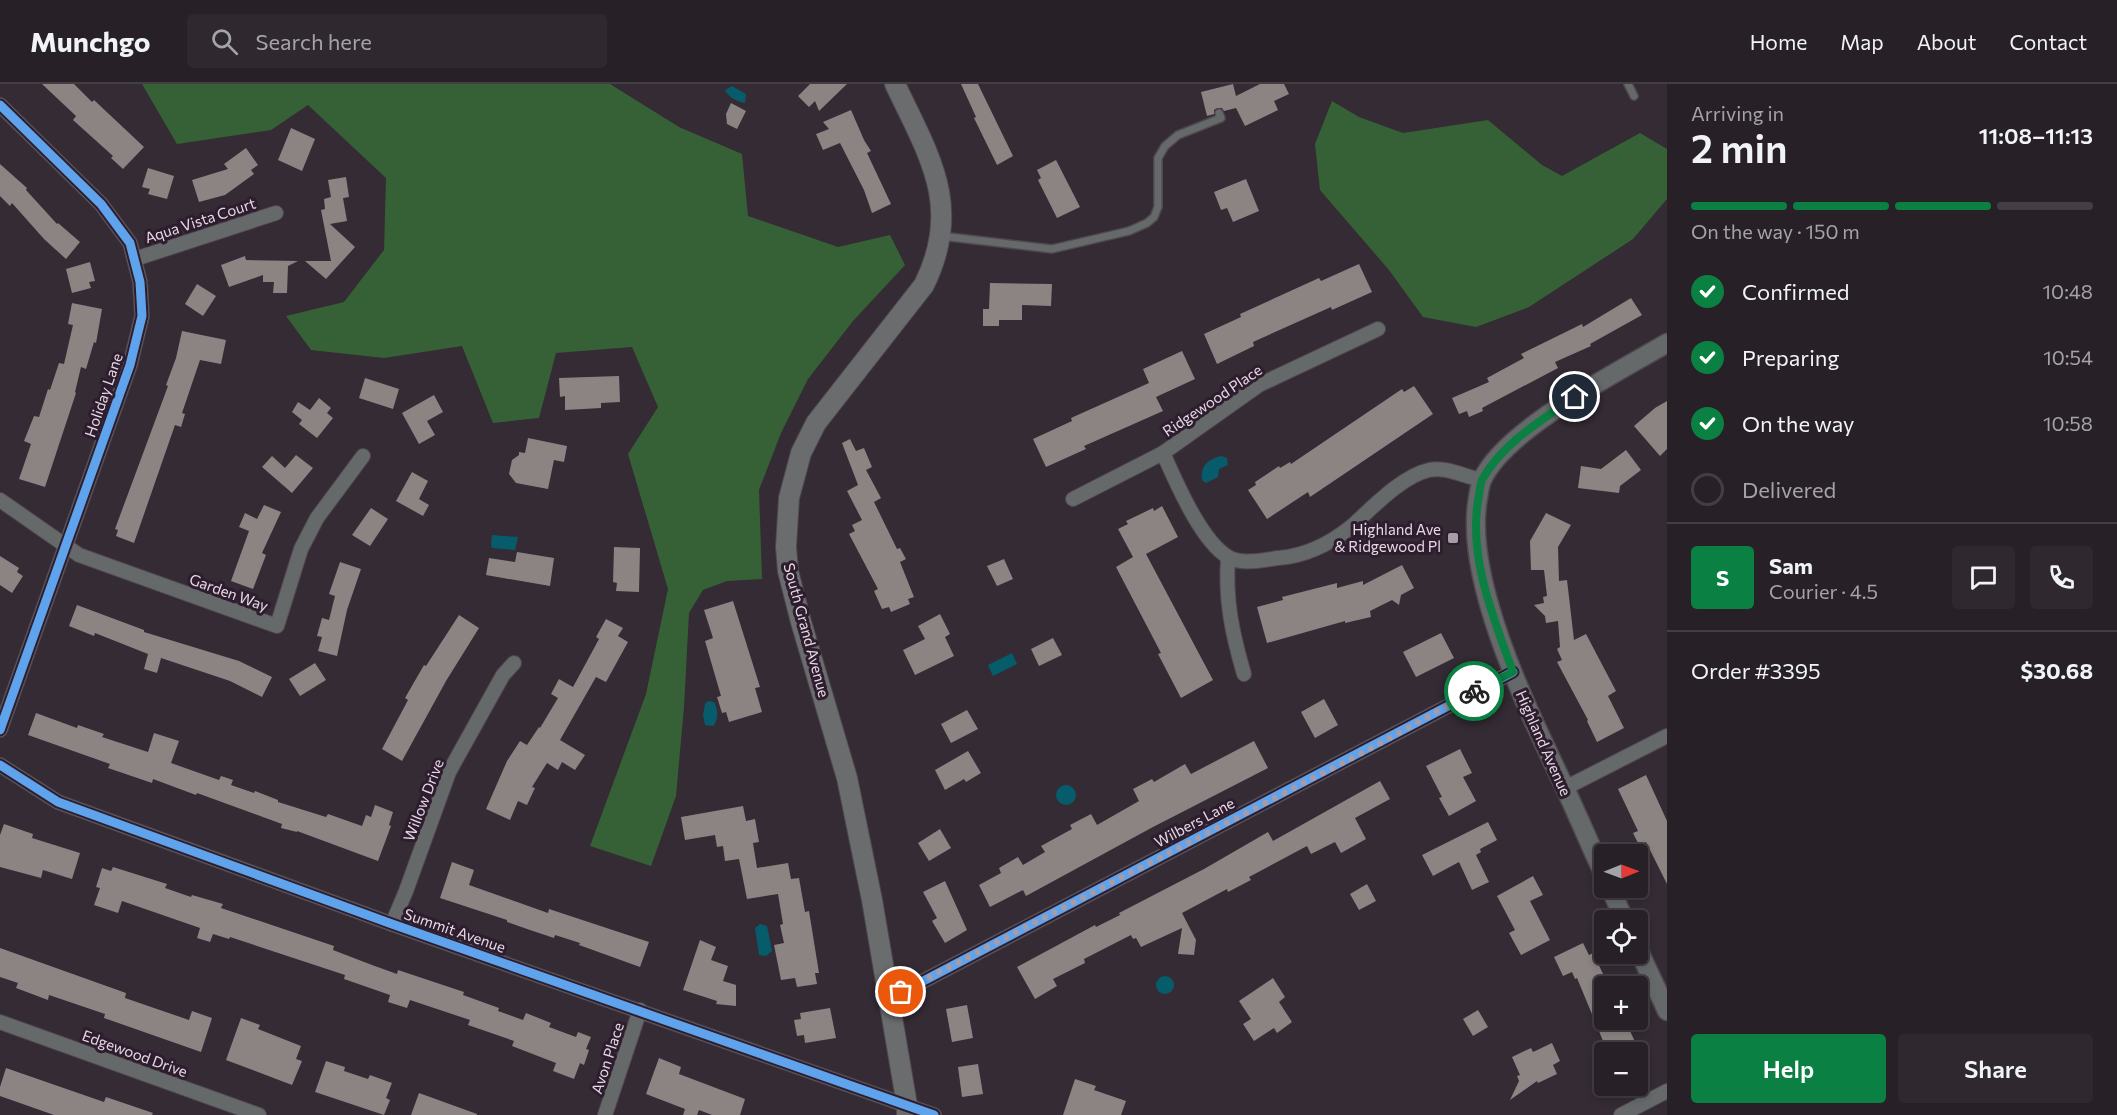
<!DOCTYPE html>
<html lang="en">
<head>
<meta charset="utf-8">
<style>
  :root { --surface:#272027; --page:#2f282f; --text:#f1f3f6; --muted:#a4a3a7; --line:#433e44; --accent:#0b8043 }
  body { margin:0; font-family:Commissioner,sans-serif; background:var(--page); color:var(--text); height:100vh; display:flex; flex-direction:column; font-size:22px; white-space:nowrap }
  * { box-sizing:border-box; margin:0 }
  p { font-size:20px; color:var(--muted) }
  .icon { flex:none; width:33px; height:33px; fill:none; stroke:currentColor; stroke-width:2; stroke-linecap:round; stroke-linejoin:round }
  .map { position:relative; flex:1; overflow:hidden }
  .sheet { display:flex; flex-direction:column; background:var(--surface); width:450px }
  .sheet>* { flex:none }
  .needle { width:39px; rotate:89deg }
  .fabs { position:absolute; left:1594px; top:760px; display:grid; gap:12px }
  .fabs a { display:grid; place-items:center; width:54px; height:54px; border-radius:6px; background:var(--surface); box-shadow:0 3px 9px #0003,0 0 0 2px var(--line); font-size:30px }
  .pin { position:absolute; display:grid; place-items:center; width:51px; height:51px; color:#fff; margin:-26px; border:3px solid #fff; border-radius:50%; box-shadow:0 2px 6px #0007 }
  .courier { position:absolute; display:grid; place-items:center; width:60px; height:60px; margin:-30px; border:4px solid #0b8043; border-radius:50%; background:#fff; color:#222; box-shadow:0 2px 8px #0007 }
  .head em { font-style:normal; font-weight:600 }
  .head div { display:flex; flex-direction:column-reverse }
  .head { display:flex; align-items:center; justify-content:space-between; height:102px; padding:0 24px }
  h1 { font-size:39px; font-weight:600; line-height:45px }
  .bar { display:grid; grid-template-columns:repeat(4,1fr); gap:9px 6px; align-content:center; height:72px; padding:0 24px }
  .bar i { height:8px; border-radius:4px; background:var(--line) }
  .bar .current { background:var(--accent) }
  .bar p { grid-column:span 4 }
  .line { display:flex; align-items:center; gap:15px; padding:0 24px; border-top:2px solid var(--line) }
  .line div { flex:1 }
  .round { display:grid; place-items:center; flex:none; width:63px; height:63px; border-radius:6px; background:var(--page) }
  ol { padding:0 24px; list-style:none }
  li { display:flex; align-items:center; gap:18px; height:66px }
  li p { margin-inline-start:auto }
  li .icon { padding:6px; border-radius:50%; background:var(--accent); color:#fff; stroke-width:4 }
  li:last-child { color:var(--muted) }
  li i { width:33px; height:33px; border:3px solid var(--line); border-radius:50% }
  .primary-button { display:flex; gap:12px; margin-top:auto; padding:12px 24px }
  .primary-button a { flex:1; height:69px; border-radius:6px; background:var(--accent); color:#fff; font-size:24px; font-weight:600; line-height:69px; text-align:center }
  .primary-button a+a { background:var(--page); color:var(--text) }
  header { display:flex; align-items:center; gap:36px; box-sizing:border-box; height:84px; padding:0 30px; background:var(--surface); border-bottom:2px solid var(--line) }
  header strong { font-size:28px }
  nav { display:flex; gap:33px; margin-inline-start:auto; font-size:21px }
  .search { width:420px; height:54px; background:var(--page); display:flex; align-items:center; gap:15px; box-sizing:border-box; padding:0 21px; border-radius:6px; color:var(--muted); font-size:22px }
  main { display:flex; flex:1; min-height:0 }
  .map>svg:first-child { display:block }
  .forest { fill:#366136 }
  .water { fill:#075c6c }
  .building { fill:#8c8483 }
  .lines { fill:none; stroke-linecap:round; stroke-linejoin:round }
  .service-casing { stroke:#4f484f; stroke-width:10 }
  .minor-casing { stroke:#4f484f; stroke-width:16 }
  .tertiary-casing { stroke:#4f484f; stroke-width:21 }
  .secondary-casing { stroke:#4f484f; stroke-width:22 }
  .service { stroke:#66696a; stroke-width:7 }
  .minor { stroke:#66696a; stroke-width:14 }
  .tertiary { stroke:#66696a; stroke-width:18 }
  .secondary { stroke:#6a6c6d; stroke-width:20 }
  .cycleway-casing { stroke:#2e1d2e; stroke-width:13 }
  .cycleway { stroke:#60a3ed; stroke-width:9 }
  .done { stroke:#a79ca6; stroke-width:6; stroke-dasharray:0 10.8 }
  .route { stroke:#0b8043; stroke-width:8 }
  .poi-dot { fill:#a79ca6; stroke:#2e1d2e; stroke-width:2 }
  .labels { text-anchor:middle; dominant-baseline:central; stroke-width:6; stroke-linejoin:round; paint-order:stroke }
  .street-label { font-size:15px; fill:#e5d9e4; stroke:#2e1d2e }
  .poi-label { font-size:15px; fill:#e5d9e4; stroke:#2e1d2e; text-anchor:end }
</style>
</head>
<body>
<header>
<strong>Munchgo</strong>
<div class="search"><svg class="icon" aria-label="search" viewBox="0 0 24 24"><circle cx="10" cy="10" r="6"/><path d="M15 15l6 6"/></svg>Search here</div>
<nav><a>Home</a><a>Map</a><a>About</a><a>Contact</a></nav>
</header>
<main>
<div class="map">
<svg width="1667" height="1031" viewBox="0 0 1667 1031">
  <rect width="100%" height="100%" fill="#342b34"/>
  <!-- forest -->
  <g class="forest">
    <polygon points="142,0 610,0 679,43 742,70 748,132 838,163 890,151 905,181 853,237 808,295 781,349 759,406 762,495 727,497 703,506 689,529 684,623 676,712 651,782 590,762 646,610 668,505 628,370 658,323 632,263 556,269 539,334 493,339 462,262 384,274 311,266 286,232 344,218 384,166 386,94 308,21 271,46 177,60"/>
    <polygon points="1332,17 1359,33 1403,49 1488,36 1542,81 1562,92 1640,49 1667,65 1667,115 1633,155 1529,223 1476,243 1423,233 1389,186 1320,106 1315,60"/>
  </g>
  <!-- water -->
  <g class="water">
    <path d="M 732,2 L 746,10 L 745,19 C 738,18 728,13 725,6 Z"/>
    <path d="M 1222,372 L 1227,374 L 1228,381 L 1219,385 L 1218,393 L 1206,399 L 1202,396 C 1200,382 1209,374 1222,372 Z"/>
    <polygon points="492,451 518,453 515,466 492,464 491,461"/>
    <polygon points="1012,569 1017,580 993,592 988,581"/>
    <path d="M 708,617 L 714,618 C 718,625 719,636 713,642 L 705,641 L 703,631 L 705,620 Z"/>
    <circle cx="1066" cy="711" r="10"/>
    <polygon points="760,840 767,842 772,867 766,872 759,871 755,844"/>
    <circle cx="1165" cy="901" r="9"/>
  </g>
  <!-- building -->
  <g class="building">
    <polygon points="42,0 74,0 92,18 94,16 144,63 123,85 111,74 113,72 73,36 76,32"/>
    <polygon points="810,0 847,0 819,27 815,17 809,23 798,12"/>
    <polygon points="961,0 978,0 1013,72 997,81 974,34 976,33"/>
    <polygon points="1233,0 1236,12 1260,0 1284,0 1289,10 1274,17 1278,26 1245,42 1236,24 1224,27 1222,24 1217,24 1214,26 1214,30 1207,32 1201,8"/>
    <polygon points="731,19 746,27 737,45 727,40 726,30"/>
    <polygon points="851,26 864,56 871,67 867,69 891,120 872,129 864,106 840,59 823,66 816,50 829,45 823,38"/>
    <polygon points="291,44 315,55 302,87 278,76"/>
    <polygon points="246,64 258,81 251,86 254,90 225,111 199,118 192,96 228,85 224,80"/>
    <polygon points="1056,76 1080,123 1057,134 1038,96 1041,94 1037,86"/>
    <polygon points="0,80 27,104 26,106 57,140 58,139 80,158 66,175 44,155 12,119 10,122 0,112"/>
    <polygon points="148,84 174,92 167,115 148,110 150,105 142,103"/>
    <polygon points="346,93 349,113 343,114 347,137 330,140 355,163 326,195 305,177 331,177 321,126 325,125 324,115 331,113 328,96"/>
    <polygon points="1246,95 1259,127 1233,138 1227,124 1221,126 1214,108"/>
    <polygon points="245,172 246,176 298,177 288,182 287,209 273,209 274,198 263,198 263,191 229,203 221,181"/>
    <polygon points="90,178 95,197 89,198 91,204 72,209 66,185"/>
    <polygon points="1359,180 1372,208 1332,226 1331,223 1253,258 1254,262 1217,280 1204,250 1241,233 1240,230 1319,194 1321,197"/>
    <polygon points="990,199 1052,200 1051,222 1022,221 1022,236 999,236 999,242 983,242 983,225 989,225"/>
    <polygon points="197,200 216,212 203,232 185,220"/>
    <polygon points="1631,214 1642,231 1590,260 1591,262 1555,278 1558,284 1482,324 1483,327 1469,333 1467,327 1459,330 1452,314 1489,298 1487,294 1524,274 1521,270 1582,240 1583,243"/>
    <polygon points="72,219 102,225 96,259 94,258 86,285 81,283 75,308 76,309 45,403 19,395 31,360 24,357 34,332 39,333 48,305 50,306 59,279 64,280 73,241 68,240"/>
    <polygon points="182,247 226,256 221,280 200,276 182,329 185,330 181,343 175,341 134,459 116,452 118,446 115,445 168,302 166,301 176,274"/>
    <polygon points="1182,267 1195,295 1156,313 1163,327 1084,362 1086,365 1046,383 1033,355 1072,337 1071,334 1149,299 1143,285"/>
    <polygon points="619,292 620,318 601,319 601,324 565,326 565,312 560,313 559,294"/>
    <polygon points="365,294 399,305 393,325 359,314"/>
    <polygon points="1414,302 1433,330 1310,413 1308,408 1267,435 1248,406 1256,401 1255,398 1279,382 1280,384 1290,378 1291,380 1402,305 1404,308"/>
    <polygon points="434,311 443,328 427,337 435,351 419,360 402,329"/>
    <polygon points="319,314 331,324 327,329 333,334 317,354 299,340 302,336 292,328 298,318 310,326"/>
    <polygon points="1667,317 1667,365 1660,372 1634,342 1655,324"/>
    <polygon points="528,354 567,362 564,378 554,376 548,405 516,399 509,390 512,376 519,371 519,368 525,369"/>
    <polygon points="850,355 856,367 864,364 872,383 866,386 881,414 874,418 897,465 900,464 906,475 900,478 914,513 908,515 910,520 891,528 889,523 882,525 874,507 878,505 849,450 855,447 852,441 862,436 847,407 858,401 842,359"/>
    <polygon points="1626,366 1641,386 1620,402 1619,409 1578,404 1581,382 1601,385"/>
    <polygon points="296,371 313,384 292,409 262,383 272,372 285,384"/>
    <polygon points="412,388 428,397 419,415 429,421 423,432 396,417"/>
    <polygon points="264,421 281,428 262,469 266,471 253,505 231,497 249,447 239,443 245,429 257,435"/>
    <polygon points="1162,422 1178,453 1146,470 1213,596 1181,614 1158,570 1161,569 1116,483 1133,473 1118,445 1128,440 1126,437 1153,424 1154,427"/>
    <polygon points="371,424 388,435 370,462 352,451"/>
    <polygon points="1546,429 1571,441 1558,463 1559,497 1567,496 1574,556 1586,550 1616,607 1608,612 1624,644 1597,658 1587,637 1588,636 1557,578 1562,576 1557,565 1560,563 1558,537 1546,539 1545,532 1534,521 1544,519 1543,513 1547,512 1544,486 1531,486 1530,457"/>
    <polygon points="614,463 640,464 639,508 616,507 617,499 613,498"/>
    <polygon points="517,468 554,474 550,502 486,491 489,474 515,478"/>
    <polygon points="0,472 19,484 17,488 23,492 12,509 0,501"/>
    <polygon points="1004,475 1013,495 997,502 987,482"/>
    <polygon points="340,478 361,485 347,526 337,572 318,567 322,553 317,552 322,534 329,536 335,512 329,510"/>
    <polygon points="1402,481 1414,504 1401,511 1399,521 1392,516 1370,527 1371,533 1345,539 1345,537 1267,559 1257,523 1283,516 1282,513 1337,499 1337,504 1363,497 1363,501"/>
    <polygon points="733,517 760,603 755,604 762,628 729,638 726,628 722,629 717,613 721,612 705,557 713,554 704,526"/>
    <polygon points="77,521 144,546 144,548 239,577 272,593 262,613 230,597 161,574 157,589 144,585 148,570 95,549 94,552 69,542"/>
    <polygon points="940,530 950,550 945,553 954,572 915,591 903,566 925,555 918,542"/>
    <polygon points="459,531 479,544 446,597 402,677 382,665 408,616 405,614 424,581 426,582"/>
    <polygon points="606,535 623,544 618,552 628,558 606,598 596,593 560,656 585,671 575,686 562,678 558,686 547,679 532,703 535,704 527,721 518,717 510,736 486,725 507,677 520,657 527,661 539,643 540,644 558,614 551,610 559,595 573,603 599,555 596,553"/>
    <polygon points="1441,549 1454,574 1416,593 1403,568"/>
    <polygon points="1053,554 1062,571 1039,582 1031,565"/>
    <polygon points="315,579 326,596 300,612 289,595"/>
    <polygon points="1324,615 1338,641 1315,654 1301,628"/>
    <polygon points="967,626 978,645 951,659 941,640"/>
    <polygon points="36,629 77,644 78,641 104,650 102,653 148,668 154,649 179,657 171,679 219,696 221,692 233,696 231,701 254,709 255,707 278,716 278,718 326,733 328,730 362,742 366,731 371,733 375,721 393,728 389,741 391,742 378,777 297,747 297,748 281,744 282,740 197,709 196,711 153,695 152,699 108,684 110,680 28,651"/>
    <polygon points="1254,657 1268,684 1153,743 1026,812 1023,806 990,823 979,801 1001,789 999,784 1018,773 1023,781 1045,768 1041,762 1072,745 1070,741 1091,730 1097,741 1139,717 1133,705 1152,695 1154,698 1185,680 1191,690"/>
    <polygon points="1460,665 1472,689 1463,693 1476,717 1449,732 1439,714 1442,713 1426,682"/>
    <polygon points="968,667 981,689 966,698 964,695 945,706 935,686"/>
    <polygon points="1646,691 1667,737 1667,800 1646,758 1639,761 1633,749 1638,747 1618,705"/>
    <polygon points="1380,697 1390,715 1355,734 1366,755 1341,769 1335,758 1311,770 1307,762 1249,793 1251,796 1228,808 1227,805 1182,829 1196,856 1194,871 1178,870 1182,844 1141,863 1136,854 1133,855 1131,851 1084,875 1085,879 1053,895 1057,902 1035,915 1017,883 1095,841 1096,843 1120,831 1119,829 1204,785 1268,748 1273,757"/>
    <polygon points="743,722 746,737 755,735 759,758 753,759 757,784 788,779 791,795 799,794 805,828 809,827 819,889 815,889 817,900 797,903 795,894 781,896 774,861 784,859 780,841 783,840 778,810 747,815 739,775 725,777 723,762 717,763 715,751 685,756 681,733"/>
    <polygon points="1488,738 1497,756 1480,765 1481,768 1476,771 1489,798 1472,806 1459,778 1433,792 1422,771"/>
    <polygon points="4,740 33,750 32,754 80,769 72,795 43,786 41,794 0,783 0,751"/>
    <polygon points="940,745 951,764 929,777 918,759"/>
    <polygon points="452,778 474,786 469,801 548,829 549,825 649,858 640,883 579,861 580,859 555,851 554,854 527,845 507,838 507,836 440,814"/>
    <polygon points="113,783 167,800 165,804 191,813 192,811 223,820 221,824 334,862 333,866 372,881 397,890 398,886 464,908 463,911 499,924 498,927 523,936 526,929 551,939 549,943 576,953 578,948 591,953 586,965 589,966 584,981 580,979 574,995 553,987 556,979 512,962 514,957 468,941 470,936 410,916 407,924 388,918 390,911 344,895 345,891 230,853 229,855 213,850 210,858 197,854 200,844 122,817 118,829 94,821 100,804 96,803 102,784 111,787"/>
    <polygon points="1533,792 1543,811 1530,817 1550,856 1521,871 1509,849 1515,846 1497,812"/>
    <polygon points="945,797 967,846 945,859 932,837 937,834 923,808"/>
    <polygon points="1367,800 1376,817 1359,826 1350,810"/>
    <polygon points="700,856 716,863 711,876 728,882 723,897 736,901 736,922 716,920 717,917 683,906"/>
    <polygon points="1583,859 1589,871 1593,869 1605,894 1605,936 1625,936 1636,960 1632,961 1636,969 1608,969 1577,894 1575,895 1572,888 1563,892 1554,873"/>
    <polygon points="0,864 126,909 125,914 189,936 192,927 212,934 201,968 104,934 105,930 49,911 48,916 16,904 18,899 0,893"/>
    <polygon points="1273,894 1285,913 1279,918 1292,938 1277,949 1274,944 1254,957 1243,940 1251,935 1239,917"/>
    <polygon points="967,921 973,954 952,958 946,925"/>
    <polygon points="830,924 836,954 805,959 804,951 797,952 794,936 801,935 800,929"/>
    <polygon points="1478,926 1488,943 1473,952 1463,935"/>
    <polygon points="241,934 260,941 258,945 301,962 296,975 302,977 292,1001 226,976"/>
    <polygon points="1552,959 1560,977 1553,981 1557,990 1538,999 1537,997 1510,1016 1519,997 1517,992 1520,991 1512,973 1531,964 1533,968"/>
    <polygon points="659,974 681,983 679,990 745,1015 740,1031 712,1031 699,1026 697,1031 683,1031 685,1025 646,1010"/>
    <polygon points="326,977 345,983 344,987 368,995 370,991 392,999 386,1014 390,1016 384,1031 315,1008"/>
    <polygon points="978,980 983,1010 962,1013 958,983"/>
    <polygon points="6,984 104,1018 106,1013 153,1029 152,1031 54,1031 0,1012 0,1003"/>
    <polygon points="1075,995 1096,1002 1094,1006 1126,1017 1121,1031 1063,1031"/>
    <polygon points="419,1009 477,1030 477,1031 411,1031"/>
  </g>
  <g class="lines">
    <defs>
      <g id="service">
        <polyline points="1628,0 1634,12"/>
        <polyline points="941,152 1052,165 1129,147 1147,139 1154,133 1158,123 1158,74 1165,62 1178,51 1221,34 1219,29"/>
      </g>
      <g id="minor">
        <polyline points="0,21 101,120 130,159 140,198 142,232 130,281 0,646"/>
        <polyline points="135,175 276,129"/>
        <path d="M 1163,369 C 1176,398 1201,457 1228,473 C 1241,481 1264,476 1278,474 C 1306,472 1330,460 1352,442 C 1372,424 1402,392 1429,386 C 1446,382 1465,393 1482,396"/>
        <polyline points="1073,415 1163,369 1259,301 1378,245"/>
        <polyline points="0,416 79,471 277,542 301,465 317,434 363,372"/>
        <path d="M 1228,473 C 1225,516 1232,549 1244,590"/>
        <polyline points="0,681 58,718 392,840 934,1031"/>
        <polyline points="1565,704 1667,652"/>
        <polyline points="392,840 406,807 449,688 503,591 514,579"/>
        <polyline points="889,915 1513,588"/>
        <polyline points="0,938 259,1031"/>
        <polyline points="605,1031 640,926"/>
        <polyline points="1621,1031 1667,1007"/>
      </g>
      <g id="tertiary">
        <path d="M 1605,793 C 1591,763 1578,732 1564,702 C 1529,628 1463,496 1478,414 C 1479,408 1480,401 1482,396 C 1505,345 1618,288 1667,259"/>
        <polyline points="1610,804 1625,837"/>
        <polyline points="1638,865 1667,927"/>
      </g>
      <path id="secondary" d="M 895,0 C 929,72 963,122 924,201 L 816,339 L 801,369 L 789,414 L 786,463 L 788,487 L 801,538 L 847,694 L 872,816 L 907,1021 L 907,1031"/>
    </defs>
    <!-- service casing -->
    <use href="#service" class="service-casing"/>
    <!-- minor casing -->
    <use href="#minor" class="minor-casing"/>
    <!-- tertiary casing -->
    <use href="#tertiary" class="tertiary-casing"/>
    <!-- secondary casing -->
    <use href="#secondary" class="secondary-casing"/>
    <!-- service -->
    <use href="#service" class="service"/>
    <!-- minor -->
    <use href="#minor" class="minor"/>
    <!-- tertiary -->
    <use href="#tertiary" class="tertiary"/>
    <!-- secondary -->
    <use href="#secondary" class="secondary"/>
    <defs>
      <g id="cycleway">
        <polyline points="0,21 101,120 130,159 140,198 142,232 130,281 0,646"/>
        <polyline points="0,681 58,718 392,840 934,1031"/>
        <polyline points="889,915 1513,588"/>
      </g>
    </defs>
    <!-- cycleway casing -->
    <use href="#cycleway" class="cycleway-casing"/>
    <!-- cycleway -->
    <use href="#cycleway" class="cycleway"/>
  </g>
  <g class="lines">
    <!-- done -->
    <polyline class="done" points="901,908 1377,661 1474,607"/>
    <!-- route -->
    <path class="route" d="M 1474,607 L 1513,588 C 1493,533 1467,470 1479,411 C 1480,405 1480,399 1483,394 C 1504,358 1542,336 1575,313"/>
  </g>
  <!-- markers -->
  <rect class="poi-dot" x="1447" y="448" width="12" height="12" rx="3"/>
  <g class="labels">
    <!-- street labels -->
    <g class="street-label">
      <text transform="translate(200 136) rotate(-18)">Aqua Vista Court</text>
      <text transform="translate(103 311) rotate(-71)">Holiday Lane</text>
      <text transform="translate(1212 316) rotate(-34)">Ridgewood Place</text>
      <text transform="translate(229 508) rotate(20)">Garden Way</text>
      <text transform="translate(807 546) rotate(75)">South Grand Avenue</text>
      <text transform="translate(1544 659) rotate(66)">Highland Avenue</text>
      <text transform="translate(423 716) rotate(-69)">Willow Drive</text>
      <text transform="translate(1194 738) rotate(-28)">Wilbers Lane</text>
      <text transform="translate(455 846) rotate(19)">Summit Avenue</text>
      <text transform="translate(135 969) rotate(20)">Edgewood Drive</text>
      <text transform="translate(607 974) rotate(-72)">Avon Place</text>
    </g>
    <!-- poi labels -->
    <g class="poi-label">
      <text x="1441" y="445">Highland Ave<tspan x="1441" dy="17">&amp; Ridgewood Pl</tspan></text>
    </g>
  </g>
</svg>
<div class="fabs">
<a><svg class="needle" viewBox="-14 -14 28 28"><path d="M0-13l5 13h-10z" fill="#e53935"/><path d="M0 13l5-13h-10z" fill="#a4a3a7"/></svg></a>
<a><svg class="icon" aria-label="locate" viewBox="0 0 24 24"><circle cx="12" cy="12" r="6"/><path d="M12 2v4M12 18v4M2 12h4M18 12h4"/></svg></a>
<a>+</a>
<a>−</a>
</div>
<div class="pin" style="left:901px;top:908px;background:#ea580c"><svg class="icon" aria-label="bag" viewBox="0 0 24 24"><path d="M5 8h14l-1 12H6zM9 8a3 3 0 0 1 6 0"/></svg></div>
<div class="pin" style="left:1575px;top:313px;background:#1f2937"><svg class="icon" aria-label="home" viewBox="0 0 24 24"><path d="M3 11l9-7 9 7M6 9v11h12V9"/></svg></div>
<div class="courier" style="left:1474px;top:607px"><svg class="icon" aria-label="bike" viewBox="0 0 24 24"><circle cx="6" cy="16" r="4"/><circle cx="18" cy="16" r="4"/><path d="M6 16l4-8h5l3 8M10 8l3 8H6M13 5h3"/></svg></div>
</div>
<section class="sheet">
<div class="head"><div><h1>2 min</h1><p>Arriving in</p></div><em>11:08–11:13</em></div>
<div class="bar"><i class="current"></i><i class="current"></i><i class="current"></i><i></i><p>On the way · 150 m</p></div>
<ol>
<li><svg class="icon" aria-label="check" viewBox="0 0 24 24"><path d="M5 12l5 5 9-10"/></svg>Confirmed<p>10:48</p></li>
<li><svg class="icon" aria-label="check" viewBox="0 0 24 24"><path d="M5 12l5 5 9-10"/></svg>Preparing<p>10:54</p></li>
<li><svg class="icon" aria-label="check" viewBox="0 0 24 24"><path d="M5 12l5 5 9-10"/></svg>On the way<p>10:58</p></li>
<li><i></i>Delivered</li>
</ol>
<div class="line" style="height:108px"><b class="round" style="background:var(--accent);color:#fff">S</b><div><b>Sam</b><p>Courier · 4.5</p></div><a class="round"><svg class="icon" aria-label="chat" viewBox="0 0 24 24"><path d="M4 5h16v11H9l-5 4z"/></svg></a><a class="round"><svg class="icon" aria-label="phone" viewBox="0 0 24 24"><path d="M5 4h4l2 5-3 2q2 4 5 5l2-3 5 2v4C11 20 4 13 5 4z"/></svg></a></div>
<div class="line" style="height:78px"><div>Order #3395</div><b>$30.68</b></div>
<div class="primary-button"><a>Help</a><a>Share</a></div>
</section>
</main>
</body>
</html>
